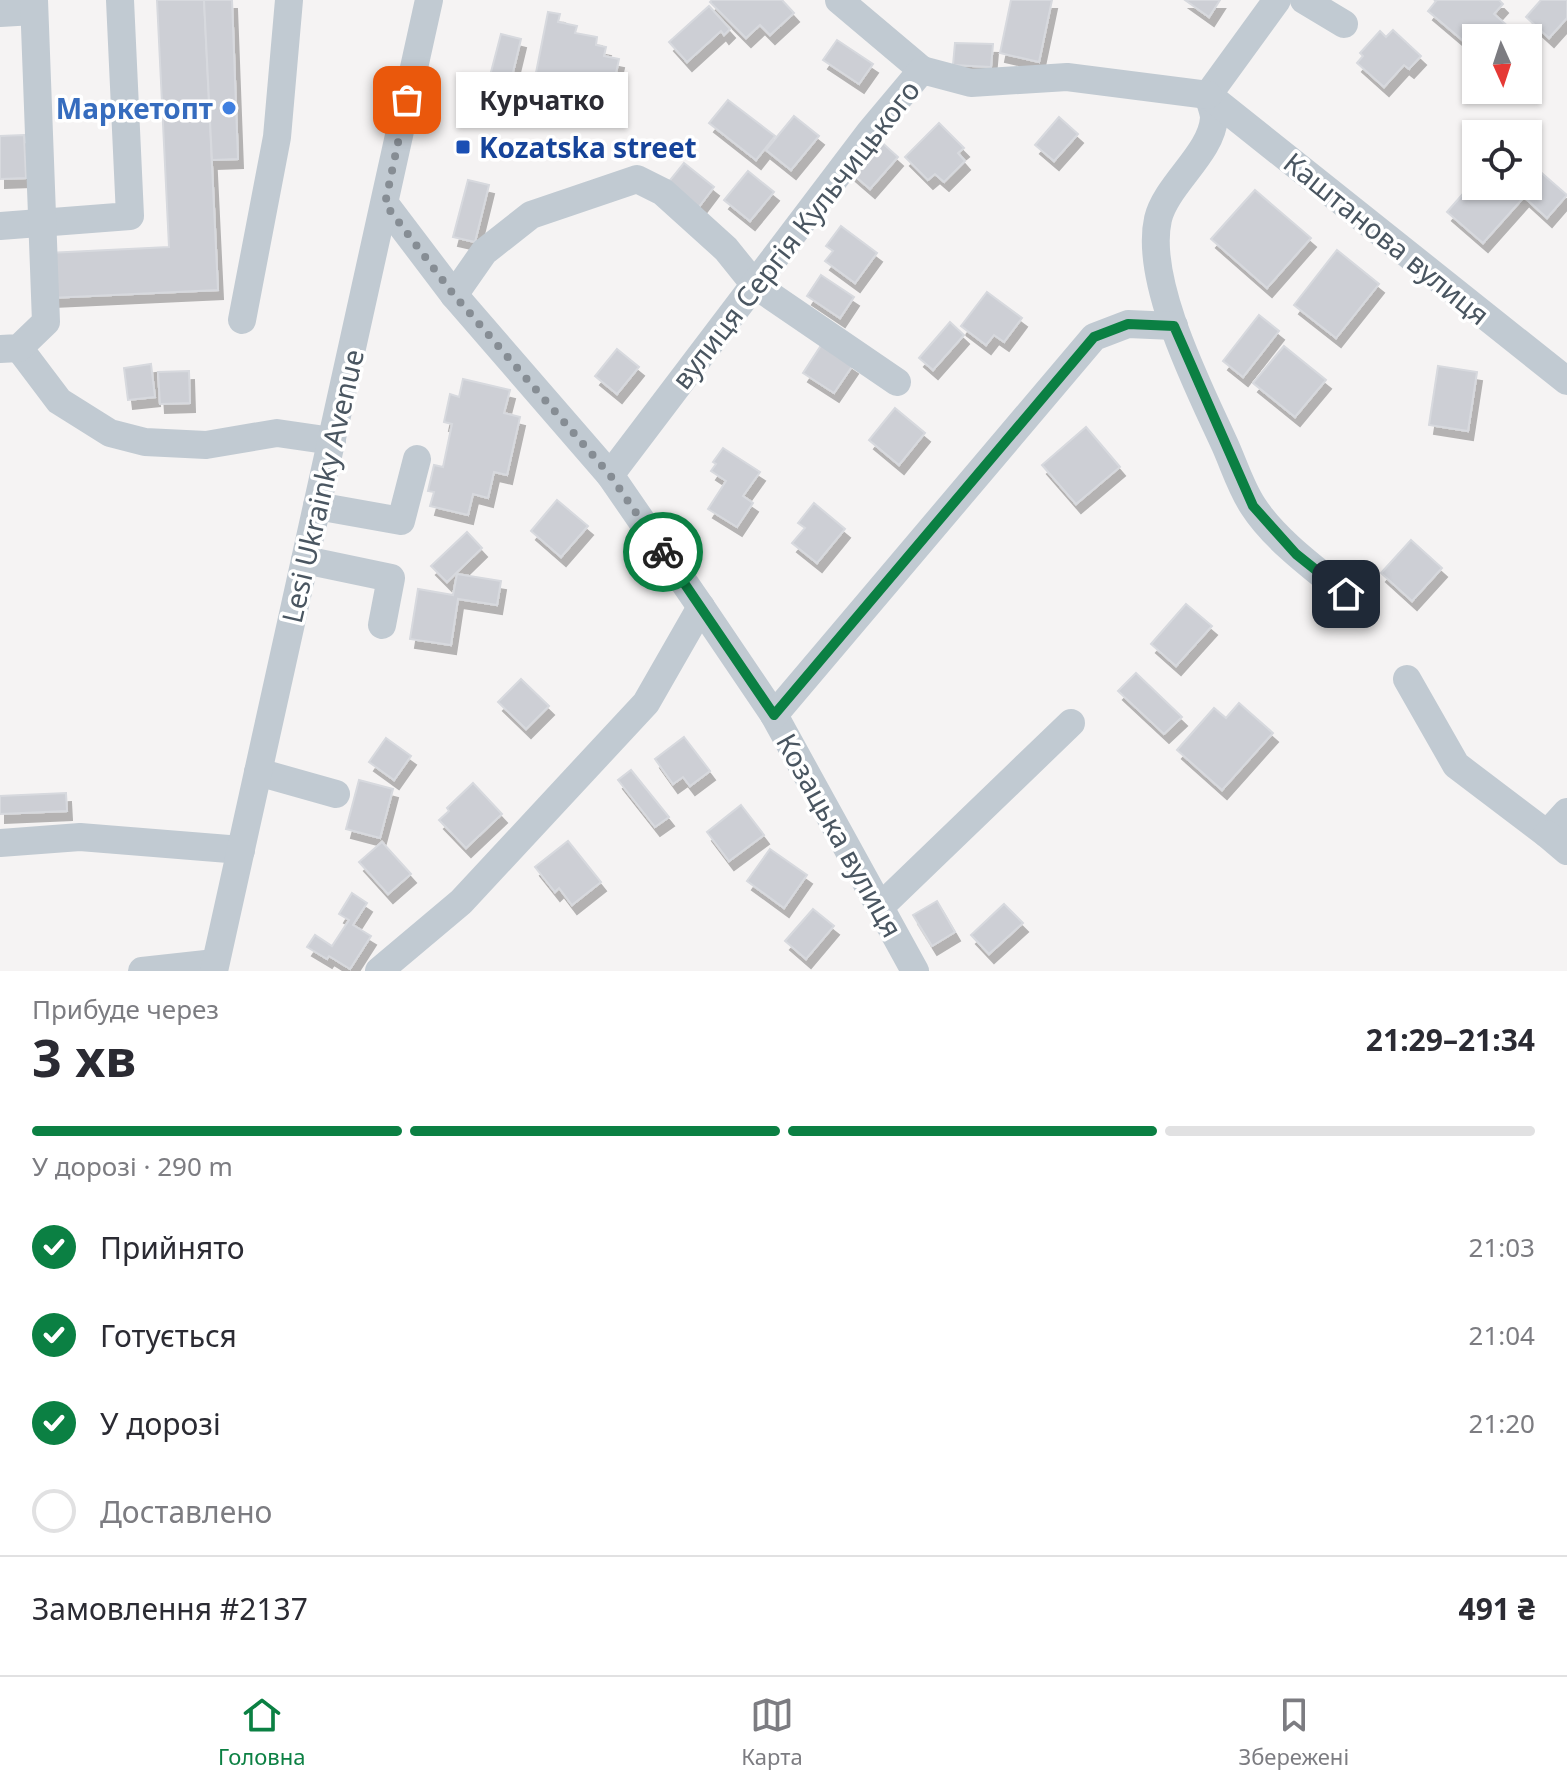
<!DOCTYPE html>
<html lang="uk">
<head>
<meta charset="utf-8">
<style>
  :root { --surface:#fff; --page:#f7f7f7; --text:#2b2b33; --muted:#7c7c81; --line:#e1e1e2; --accent:#0b8043 }
  body { margin:0; font-family:"Noto Sans",sans-serif; background:var(--page); color:var(--text); height:100vh; display:flex; flex-direction:column; font-size:30px; white-space:nowrap }
  * { box-sizing:border-box; margin:0 }
  p { font-size:26px; color:var(--muted) }
  .icon { flex:none; width:44px; height:44px; fill:none; stroke:currentColor; stroke-width:2; stroke-linecap:round; stroke-linejoin:round }
  .map { position:relative; height:971px; overflow:hidden }
  .drawer { display:flex; flex-direction:column; background:var(--surface); flex:1 }
  .drawer>* { flex:none }
  .needle { width:52px; rotate:177deg }
  .tools { position:absolute; left:1462px; top:24px; display:grid; gap:16px }
  .tools a { display:grid; place-items:center; width:80px; height:80px; border-radius:0px; background:var(--surface); box-shadow:0 2px 6px #0004; font-size:40px }
  .pin { position:absolute; display:grid; place-items:center; width:68px; height:68px; color:#fff; margin:-34px; border-radius:16px; box-shadow:0 4px 12px #0006 }
  .courier { position:absolute; display:grid; place-items:center; width:80px; height:80px; margin:-40px; border:6px solid #0b8043; border-radius:50%; background:#fff; color:#222; box-shadow:0 2px 10px #0007 }
  .bubble { position:absolute; height:56px; border-radius:0px; background:var(--surface); box-shadow:0 2px 6px #0004; font-size:26px; font-weight:700; line-height:56px; text-align:center }
  .overview em { font-style:normal; font-weight:700 }
  .overview div { display:flex; flex-direction:column-reverse }
  .overview { display:flex; align-items:center; justify-content:space-between; height:136px; padding:0 32px }
  h1 { font-size:52px; font-weight:700; line-height:60px }
  .bar { display:grid; grid-template-columns:repeat(4,1fr); gap:12px 8px; align-content:center; height:96px; padding:0 32px }
  .bar i { height:10px; border-radius:6px; background:var(--line) }
  .bar .on { background:var(--accent) }
  .bar p { grid-column:span 4 }
  .line { display:flex; align-items:center; gap:20px; padding:0 32px; border-top:2px solid var(--line) }
  .line div { flex:1 }
  ol { padding:0 32px; list-style:none }
  li { display:flex; align-items:center; gap:24px; height:88px }
  li p { margin-inline-start:auto }
  li .icon { padding:8px; border-radius:50%; background:var(--accent); color:#fff; stroke-width:4 }
  li:last-child { color:var(--muted) }
  li i { width:44px; height:44px; border:4px solid var(--line); border-radius:50% }
  .tabs { display:flex; justify-content:space-around; align-items:center; height:112px; border-top:2px solid var(--line); background:var(--surface); font-size:22px; color:var(--muted) }
  .tabs a { display:grid; justify-items:center; gap:4px }
  .tabs .on { color:var(--accent) }
  .map>svg:first-child { display:block }
  .building { fill:#cdcfd5; stroke:#d7d9de; stroke-width:2; filter:url(#shadow) }
  .lines { fill:none; stroke-linecap:round; stroke-linejoin:round }
  .minor { stroke:#c1cad2; stroke-width:28 }
  .done { stroke:#868d94; stroke-width:8; stroke-dasharray:0 14.4 }
  .route { stroke:#0b8043; stroke-width:10 }
  .shop-dot { fill:#3f7fe0; stroke:#fff; stroke-width:3 }
  .transit-dot { fill:#1a4fb4; stroke:#fff; stroke-width:3 }
  .labels { text-anchor:middle; dominant-baseline:central; stroke-width:7; stroke-linejoin:round; paint-order:stroke }
  .shop-label { font-size:28px; font-weight:bold; fill:#366cbe; stroke:#fff; text-anchor:end }
  .transit-label { font-size:28px; font-weight:bold; fill:#164399; stroke:#fff; text-anchor:start }
  .street-label { font-size:28px; fill:#4a5661; stroke:#fff }
</style>
</head>
<body>
<div class="map">
<svg width="1567" height="971" viewBox="0 0 1567 971">
  <defs>
    <filter id="shadow"><feDropShadow dx="5" dy="9" stdDeviation="0" flood-color="#0004"/></filter>
  </defs>
  <rect width="100%" height="100%" fill="#f5f3f3"/>
  <!-- building -->
  <g class="building">
    <polygon points="157,0 204,0 218,290 50,298 48,253 169,247"/>
    <polygon points="204,0 232,0 238,159 212,160"/>
    <polygon points="712,0 782,0 794,13 770,35 760,25 746,38 710,2"/>
    <polygon points="1011,0 1052,0 1039,62 1000,53"/>
    <polygon points="1185,0 1220,0 1209,17"/>
    <polygon points="1434,0 1499,0 1503,4 1494,14 1510,28 1501,38 1474,36 1467,44 1428,11 1436,1"/>
    <polygon points="1541,0 1567,0 1567,18 1549,38 1526,17"/>
    <polygon points="709,6 730,29 724,35 721,31 687,62 669,42"/>
    <polygon points="548,12 560,14 558,22 577,26 575,33 597,37 596,45 606,47 604,56 619,59 612,92 595,88 591,110 531,98"/>
    <polygon points="1393,30 1421,56 1409,69 1404,65 1384,87 1357,63 1363,56 1360,53 1380,31 1386,37"/>
    <polygon points="501,34 521,39 507,97 486,91"/>
    <polygon points="837,40 873,64 859,84 823,60"/>
    <polygon points="955,43 993,44 991,67 953,65"/>
    <polygon points="728,100 775,136 756,160 709,123"/>
    <polygon points="794,116 819,136 791,170 766,150"/>
    <polygon points="1059,117 1078,134 1054,161 1035,145"/>
    <polygon points="939,123 964,148 958,153 965,161 944,182 935,174 928,180 905,157"/>
    <polygon points="24,135 26,178 0,179 0,136"/>
    <polygon points="878,139 898,157 870,189 849,171"/>
    <polygon points="1528,161 1567,195 1547,218 1524,197 1483,243 1447,212 1476,179 1476,186 1528,186"/>
    <polygon points="684,163 714,187 698,208 667,184"/>
    <polygon points="748,171 774,192 750,221 724,200"/>
    <polygon points="468,180 489,185 475,242 453,237"/>
    <polygon points="1255,190 1311,238 1267,288 1211,239"/>
    <polygon points="841,226 877,253 855,283 825,261 833,251 826,246"/>
    <polygon points="1337,250 1379,284 1336,338 1294,305"/>
    <polygon points="821,275 854,297 840,318 807,296"/>
    <polygon points="987,292 1022,318 1004,342 994,335 986,345 961,326"/>
    <polygon points="1259,315 1279,331 1243,377 1223,361"/>
    <polygon points="950,322 964,335 933,370 919,358"/>
    <polygon points="822,344 853,365 834,393 803,373"/>
    <polygon points="1284,346 1326,380 1295,417 1253,383"/>
    <polygon points="617,349 639,367 617,394 595,376"/>
    <polygon points="151,364 155,397 128,400 124,368"/>
    <polygon points="1438,366 1477,372 1468,431 1429,425"/>
    <polygon points="189,371 190,403 160,404 158,372"/>
    <polygon points="463,379 510,390 504,413 520,417 507,475 494,472 488,498 473,494 468,515 430,506 434,492 428,491 434,465 443,467 452,424 444,422 450,394 459,397"/>
    <polygon points="895,408 925,433 899,465 869,440"/>
    <polygon points="1086,427 1120,467 1076,504 1042,465"/>
    <polygon points="723,448 760,472 743,496 753,503 737,527 708,509 726,481 711,471 716,464 713,462"/>
    <polygon points="557,500 588,526 561,557 531,531"/>
    <polygon points="814,503 845,529 817,563 792,543 805,528 798,523"/>
    <polygon points="467,532 482,548 447,582 431,566"/>
    <polygon points="1411,540 1442,568 1412,601 1381,573"/>
    <polygon points="457,574 501,581 497,605 458,599 451,645 410,639 418,589 453,595"/>
    <polygon points="1186,604 1212,626 1176,666 1151,644"/>
    <polygon points="1136,673 1182,717 1164,734 1118,691"/>
    <polygon points="521,679 549,706 526,729 498,702"/>
    <polygon points="1239,703 1273,733 1222,790 1177,750 1214,708 1226,718"/>
    <polygon points="684,737 710,771 690,786 683,777 673,784 655,759"/>
    <polygon points="386,738 411,756 394,780 369,762"/>
    <polygon points="631,770 669,817 655,827 618,780"/>
    <polygon points="359,780 393,789 380,838 346,829"/>
    <polygon points="473,783 502,814 466,848 439,820 449,811 447,808"/>
    <polygon points="66,793 67,811 0,814 0,796"/>
    <polygon points="741,805 764,835 729,861 707,832"/>
    <polygon points="568,841 601,882 572,905 559,888 555,892 535,867"/>
    <polygon points="382,842 411,874 388,894 359,862"/>
    <polygon points="770,849 807,875 784,908 747,881"/>
    <polygon points="352,893 367,903 353,925 371,936 350,969 329,956 327,959 307,947 315,935 332,946 349,920 339,914"/>
    <polygon points="937,901 955,932 932,946 913,915"/>
    <polygon points="1004,904 1023,923 989,954 971,935"/>
    <polygon points="813,909 834,926 806,959 785,941"/>
  </g>
  <g class="lines">
    <!-- minor -->
    <g class="minor">
      <polyline points="839,0 922,70"/>
      <polyline points="1304,0 1344,24"/>
      <polyline points="0,13 34,11"/>
      <path d="M 1208,95 C 1210,102 1214,112 1214,118 C 1212,153 1166,185 1158,219 C 1144,281 1199,388 1225,445 C 1234,465 1241,488 1253,506 C 1274,539 1315,569 1346,594"/>
      <polyline points="1208,95 1567,381"/>
      <polyline points="1208,95 1277,0"/>
      <polyline points="385,204 454,295 610,475 701,607 774,715 915,971"/>
      <polyline points="0,226 130,216 120,0"/>
      <polyline points="454,295 484,252 531,215 637,179 663,192 726,249 755,285 897,382"/>
      <polyline points="242,320 277,137 289,0"/>
      <polyline points="19,348 59,401 110,433 145,442 206,445 277,433 332,441"/>
      <polyline points="0,349 19,348 46,322 34,0"/>
      <polyline points="610,475 870,132 922,70 971,83 1067,77 1208,95"/>
      <polyline points="317,506 401,521 417,459"/>
      <polyline points="305,560 391,578 382,625"/>
      <polyline points="1407,679 1456,765 1547,834 1567,812"/>
      <polyline points="774,715 1094,337 1128,324 1174,326"/>
      <polyline points="258,772 336,794"/>
      <polyline points="1547,834 1567,851"/>
      <polyline points="0,843 80,837 241,850"/>
      <polyline points="880,907 1071,723"/>
      <polyline points="142,971 215,963"/>
      <polyline points="214,971 429,0"/>
      <polyline points="379,971 461,902 646,703 701,607"/>
    </g>
  </g>
  <g class="lines">
    <!-- done -->
    <polyline class="done" points="407,100 385,204 454,295 610,475 663,552"/>
    <!-- route -->
    <polyline class="route" points="663,552 774,715 1094,337 1128,324 1174,326 1253,506 1296,554 1346,594"/>
  </g>
  <!-- markers -->
  <circle class="shop-dot" cx="229" cy="108" r="8"/>
  <rect class="transit-dot" x="455" y="139" width="16" height="16" rx="4"/>
  <g class="labels">
    <!-- shop labels -->
    <g class="shop-label">
      <text x="213" y="108">Маркетопт</text>
    </g>
    <!-- transit labels -->
    <g class="transit-label">
      <text x="479" y="147">Kozatska street</text>
    </g>
    <!-- street labels -->
    <g class="street-label">
      <text transform="translate(795 234) rotate(-52)">вулиця Сергія Кульчицького</text>
      <text transform="translate(1387 238) rotate(39)">Каштанова вулиця</text>
      <text transform="translate(322 486) rotate(-77)">Lesi Ukrainky Avenue</text>
      <text transform="translate(840 835) rotate(61)">Козацька вулиця</text>
    </g>
  </g>
</svg>
<div class="tools">
<a><svg class="needle" viewBox="-14 -14 28 28"><path d="M0-13l5 13h-10z" fill="#e53935"/><path d="M0 13l5-13h-10z" fill="#7c7c81"/></svg></a>
<a><svg class="icon" aria-label="locate" viewBox="0 0 24 24"><circle cx="12" cy="12" r="6"/><path d="M12 2v4M12 18v4M2 12h4M18 12h4"/></svg></a>
</div>
<div class="pin" style="left:407px;top:100px;background:#ea580c"><svg class="icon" aria-label="bag" viewBox="0 0 24 24"><path d="M5 8h14l-1 12H6zM9 8a3 3 0 0 1 6 0"/></svg></div>
<div class="pin" style="left:1346px;top:594px;background:#1f2937"><svg class="icon" aria-label="home" viewBox="0 0 24 24"><path d="M3 11l9-7 9 7M6 9v11h12V9"/></svg></div>
<div class="courier" style="left:663px;top:552px"><svg class="icon" aria-label="bike" viewBox="0 0 24 24"><circle cx="6" cy="16" r="4"/><circle cx="18" cy="16" r="4"/><path d="M6 16l4-8h5l3 8M10 8l3 8H6M13 5h3"/></svg></div>
<div class="bubble" style="left:456px;top:72px;width:172px">Курчатко</div>
</div>
<section class="drawer">
<div class="overview"><div><h1>3 хв</h1><p>Прибуде через</p></div><em>21:29–21:34</em></div>
<div class="bar"><i class="on"></i><i class="on"></i><i class="on"></i><i></i><p>У дорозі · 290 m</p></div>
<ol>
<li><svg class="icon" aria-label="check" viewBox="0 0 24 24"><path d="M5 12l5 5 9-10"/></svg>Прийнято<p>21:03</p></li>
<li><svg class="icon" aria-label="check" viewBox="0 0 24 24"><path d="M5 12l5 5 9-10"/></svg>Готується<p>21:04</p></li>
<li><svg class="icon" aria-label="check" viewBox="0 0 24 24"><path d="M5 12l5 5 9-10"/></svg>У дорозі<p>21:20</p></li>
<li><i></i>Доставлено</li>
</ol>
<div class="line" style="height:104px"><div>Замовлення #2137</div><b>491 ₴</b></div>
</section>
<nav class="tabs">
<a class="on"><svg class="icon" aria-label="home" viewBox="0 0 24 24"><path d="M3 11l9-7 9 7M6 9v11h12V9"/></svg>Головна</a>
<a><svg class="icon" aria-label="map" viewBox="0 0 24 24"><path d="M3 6l6-2 6 2 6-2v14l-6 2-6-2-6 2zM9 4v14M15 6v14"/></svg>Карта</a>
<a><svg class="icon" aria-label="saved" viewBox="0 0 24 24"><path d="M7 4h10v16l-5-4-5 4z"/></svg>Збережені</a>
</nav>
</body>
</html>
